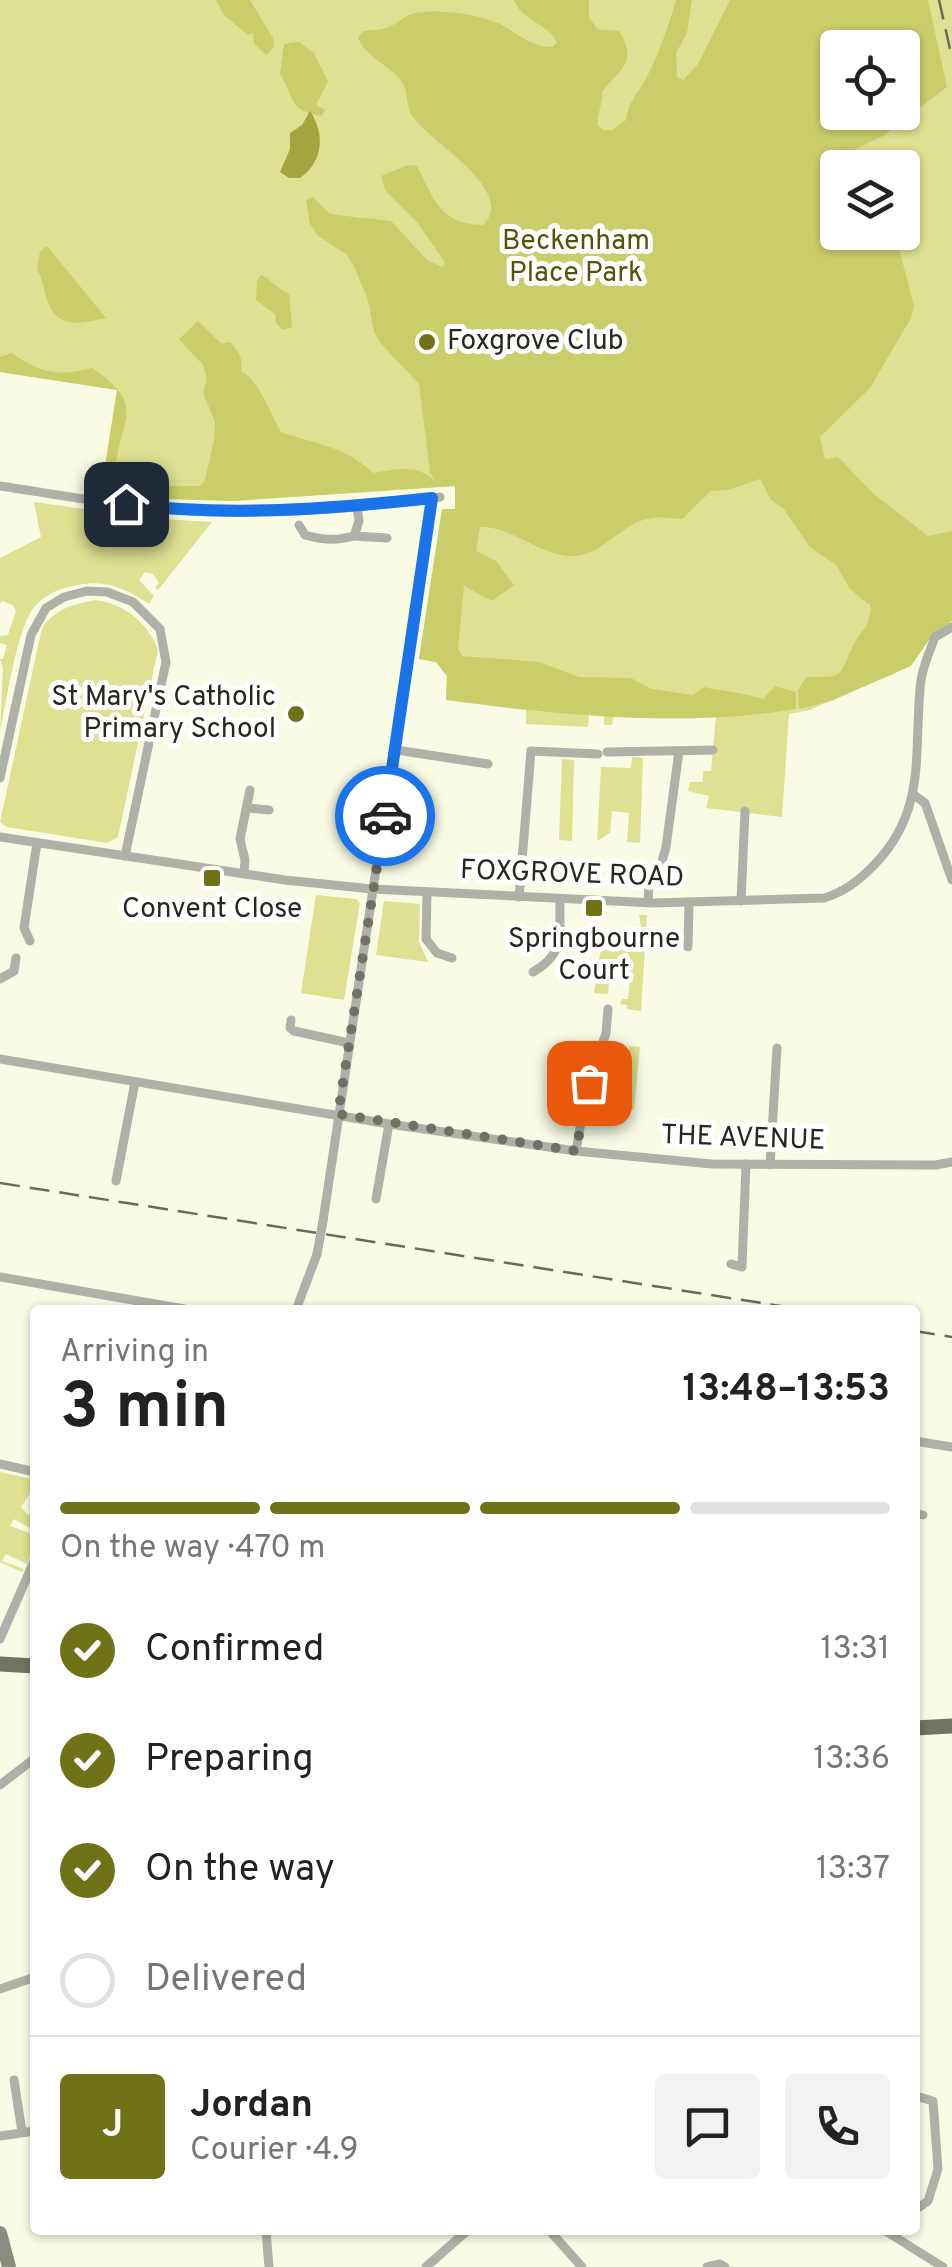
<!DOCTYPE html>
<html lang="en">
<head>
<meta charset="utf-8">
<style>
  :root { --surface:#fff; --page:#f2f2f2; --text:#222; --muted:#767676; --line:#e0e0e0; --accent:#707218 }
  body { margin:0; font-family:Overpass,sans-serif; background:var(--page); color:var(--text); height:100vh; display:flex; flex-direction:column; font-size:38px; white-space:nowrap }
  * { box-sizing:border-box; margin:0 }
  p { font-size:32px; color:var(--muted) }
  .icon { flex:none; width:55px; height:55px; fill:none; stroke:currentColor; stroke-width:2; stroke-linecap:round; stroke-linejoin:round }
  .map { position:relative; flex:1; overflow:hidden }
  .drawer { position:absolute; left:30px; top:1305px; width:890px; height:930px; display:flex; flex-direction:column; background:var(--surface); border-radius:10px; box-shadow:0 2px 8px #0004 }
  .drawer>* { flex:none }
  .buttons { position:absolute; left:820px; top:30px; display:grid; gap:20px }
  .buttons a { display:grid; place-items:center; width:100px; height:100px; border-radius:10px; background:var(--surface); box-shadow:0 2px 8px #0004; font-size:50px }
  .pin { position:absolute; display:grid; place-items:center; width:85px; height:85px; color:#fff; margin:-42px; border-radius:20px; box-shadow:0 5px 15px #0006 }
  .courier { position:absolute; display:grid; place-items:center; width:100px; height:100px; margin:-50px; border:8px solid #1a73e8; border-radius:50%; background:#fff; color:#222; box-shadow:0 2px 12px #0007 }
  .overview em { font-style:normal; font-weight:700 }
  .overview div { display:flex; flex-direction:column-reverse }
  .overview { display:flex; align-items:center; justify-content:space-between; height:170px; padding:0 30px }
  h1 { font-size:65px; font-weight:700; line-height:75px }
  .bar { display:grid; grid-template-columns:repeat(4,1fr); gap:15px 10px; align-content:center; height:120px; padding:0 30px }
  .bar i { height:12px; border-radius:8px; background:var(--line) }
  .bar .active { background:var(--accent) }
  .bar p { grid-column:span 4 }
  .line { display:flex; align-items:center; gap:25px; padding:0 30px; border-top:2px solid var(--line) }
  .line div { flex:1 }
  .round { display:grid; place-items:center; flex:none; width:105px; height:105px; border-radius:10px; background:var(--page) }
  ol { padding:0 30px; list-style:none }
  li { display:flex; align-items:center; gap:30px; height:110px }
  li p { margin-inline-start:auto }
  li .icon { padding:10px; border-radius:50%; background:var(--accent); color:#fff; stroke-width:4 }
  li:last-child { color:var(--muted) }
  li i { width:55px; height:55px; border:5px solid var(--line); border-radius:50% }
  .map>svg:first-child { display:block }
  .green { fill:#dde191; fill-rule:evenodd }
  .forest { fill:#cace6a; fill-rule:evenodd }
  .water { fill:#a3a640 }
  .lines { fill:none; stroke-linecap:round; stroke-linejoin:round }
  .minor { stroke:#afb0a7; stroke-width:9 }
  .secondary { stroke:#8b8c7f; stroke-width:14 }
  .primary { stroke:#727363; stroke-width:15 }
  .rail { stroke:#696a5e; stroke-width:2.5; stroke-dasharray:20 10; stroke-linecap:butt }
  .minor-bridge { stroke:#afb0a7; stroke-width:9 }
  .done { stroke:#707164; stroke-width:10; stroke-dasharray:0 18 }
  .route { stroke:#1a73e8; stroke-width:12 }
  .poi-dot { fill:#707218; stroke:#fff; stroke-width:4 }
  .labels { text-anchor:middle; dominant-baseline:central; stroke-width:10; stroke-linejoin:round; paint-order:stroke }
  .park-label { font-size:28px; fill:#535405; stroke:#fff }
  .poi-label { font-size:28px; fill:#26271f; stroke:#fff }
  .street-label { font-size:28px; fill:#26271f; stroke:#fff }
</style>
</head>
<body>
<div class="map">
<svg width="952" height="2267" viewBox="0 0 952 2267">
  <rect width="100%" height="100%" fill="#f9fbe5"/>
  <!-- green -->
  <g class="green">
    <path d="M 0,0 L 952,0 L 952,607 L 895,674 L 870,682 L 810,710 L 789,714 L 782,817 L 706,808 L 709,796 L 688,791 L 690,782 L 703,782 L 703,771 L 711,771 L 716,715 L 614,715 L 612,725 L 604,725 L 604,714 L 570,713 L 589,716 L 588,727 L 526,724 L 526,710 L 446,700 L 447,676 L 436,662 L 419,659 L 442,509 L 455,509 L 455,486 L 233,501 L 166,499 L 101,492 L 117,390 L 0,372 ZM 838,48 L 902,48 L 902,112 L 838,112 ZM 838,168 L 902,168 L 902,232 L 838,232 Z"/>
    <path d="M 34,502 L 148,518 L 212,522 L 158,590 L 155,588 L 159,583 L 153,574 L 145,572 L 139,580 L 154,596 L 149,604 C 125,588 106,579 77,585 C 61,588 47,593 36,605 C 17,625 7,701 0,731 L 3,668 L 0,659 L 3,659 L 7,645 L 0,643 L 0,636 L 8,635 L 16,611 L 13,605 L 2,601 L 0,604 L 0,558 L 41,537 Z"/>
    <path d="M 95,600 C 123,603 147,622 158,649 L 118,837 L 107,843 L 7,827 L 0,822 L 42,628 C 56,608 72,605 95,600 Z"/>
    <polygon points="632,757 643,758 640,843 627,842 629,813 612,811 610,833 597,841 601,767 631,768"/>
    <polygon points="562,759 574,760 572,841 559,840"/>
    <polygon points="316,895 356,899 360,903 344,1000 301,993"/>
    <polygon points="384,901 420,904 419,942 428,962 376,955"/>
    <polygon points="639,915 647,915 641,1011 627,1009 627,1005 620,1004 622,999 628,999 631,966 610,964 608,994 594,993 601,948 642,951 643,939 636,938 637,932 642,931"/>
    <polygon points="629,1046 640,1047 634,1110 591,1106 593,1091 600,1093 603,1089 595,1087 608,1050 605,1085 612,1086 612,1092 624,1093"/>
    <polygon points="0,1472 35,1480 35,1494 31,1492 21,1507 28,1515 35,1511 35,1531 14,1519 10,1526 35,1535 35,1545 27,1564 6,1554 2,1561 24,1569 22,1572 0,1562"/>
  </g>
  <!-- forest -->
  <g class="forest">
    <polygon points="216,0 250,0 273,38 274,47 266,55 254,44 253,33 248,35 224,15"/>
    <path d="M 514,0 L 589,0 L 589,17 L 597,29 L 619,31 C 639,62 619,70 602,92 C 603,104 597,112 598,125 L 604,130 L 612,130 L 626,120 C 628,103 635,97 643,84 C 655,64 670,23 676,0 L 692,0 L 687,33 L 676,53 L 677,77 L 683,80 L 698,64 L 730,0 L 928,0 L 947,87 L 883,136 L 854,150 L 857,161 L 874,167 L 838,168 L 838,232 L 895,233 L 914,306 L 911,318 L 870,388 L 820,437 L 825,459 L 838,457 L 875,495 L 928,536 L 952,531 L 952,621 L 929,640 L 911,666 L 831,701 L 799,709 L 798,690 L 806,677 C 848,677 837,677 854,644 C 864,625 868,632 871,606 L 850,589 L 836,565 L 810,547 L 783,508 L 771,500 L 760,479 L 728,490 L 711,491 L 682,519 C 669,518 655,516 643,520 C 616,529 598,559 567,556 C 536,553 511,526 480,527 L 476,551 L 496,561 L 514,585 L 492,601 L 464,586 L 458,649 L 462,656 L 539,662 L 579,677 L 631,678 L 652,689 L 693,695 L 704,687 C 724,692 743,692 763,699 L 775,686 L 796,692 L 796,709 C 682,728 561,715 446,700 L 447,676 L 436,662 L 419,659 L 442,509 L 455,509 L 455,486 L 233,501 L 166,499 L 101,492 L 117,390 L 0,372 L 0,357 L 12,353 C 39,373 59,377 92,368 C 153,408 114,424 116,476 L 121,478 L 140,472 L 153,486 L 200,486 L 205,480 L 214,440 L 215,422 L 203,393 L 207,379 L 203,365 L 179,339 L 198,321 L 222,344 L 230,342 C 239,352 243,357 241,371 C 261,382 269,413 281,432 C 320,446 340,444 374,473 C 396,469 418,464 435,481 L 430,472 L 419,384 L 382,345 L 374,332 L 368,300 L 354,266 L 346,254 L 318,236 L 310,224 L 306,200 L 313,197 L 329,213 L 337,215 L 391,221 L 427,260 L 442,267 L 445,263 L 442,258 L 417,222 L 385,190 L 381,176 L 408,165 L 417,166 C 434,199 439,224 483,225 C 519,189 425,141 410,112 C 406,103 408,90 402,82 C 390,65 366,58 358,38 L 363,31 C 371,30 380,30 387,28 C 397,24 405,15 415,13 C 439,9 472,13 495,22 C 518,31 525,46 552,47 L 557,43 C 549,23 521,21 514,0 ZM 838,48 L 902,48 L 902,112 L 838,112 Z"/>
    <path d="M 299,42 L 314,53 L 328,81 L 316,105 L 325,110 L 322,116 C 288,111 295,98 280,74 L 284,44 Z"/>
    <path d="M 47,246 L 106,318 C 81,324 57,330 47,300 C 43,289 44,280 37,270 L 40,251 Z"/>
    <path d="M 261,275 C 273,280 277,289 289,294 L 292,327 L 283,330 L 276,323 L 275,314 L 256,300 L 257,280 Z"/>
  </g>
  <!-- water -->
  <path class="water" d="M 310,111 C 325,134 324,161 300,178 L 289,178 L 280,172 L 290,149 L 290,133 L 302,125 Z"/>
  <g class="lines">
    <!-- minor -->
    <g class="minor">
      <path d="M 0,486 C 54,494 107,504 161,509 C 252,517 349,510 440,497"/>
      <polyline points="357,506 359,521 354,536 387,538"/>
      <path d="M 299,525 L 305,535 C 323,540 336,541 354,536"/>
      <polyline points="396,750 488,764"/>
      <polyline points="607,752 713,750"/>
      <polyline points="0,778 31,635 46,608 64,597 87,591 107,592 133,602 160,629 166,662 125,856"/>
      <polyline points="914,795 925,803 952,880"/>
      <polyline points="248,808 269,810"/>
      <path d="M 0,837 L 285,880 L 372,889 L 654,903 L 824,898 C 845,892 861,879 875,864 C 926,811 914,756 920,689 C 921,671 929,653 935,637 L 952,627"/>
      <polyline points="244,873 245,860 240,839 250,790"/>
      <polyline points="427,893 426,939 437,953 452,958"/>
      <polyline points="519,897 531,751 598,754"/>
      <polyline points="741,901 745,811"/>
      <polyline points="648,903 649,883 660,868 666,847 679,751"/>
      <polyline points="30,941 24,928 37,843"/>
      <polyline points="688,947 689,902"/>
      <path d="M 533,972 C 566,953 559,934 560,899"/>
      <polyline points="0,979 14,971 16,958"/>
      <polyline points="291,1020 290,1028 294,1031 349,1043"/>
      <polyline points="0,1059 389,1124 576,1151 712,1164 936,1165 952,1162"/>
      <polyline points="576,1151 586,1093 606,1033 608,1009"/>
      <polyline points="770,1165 777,1048"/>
      <polyline points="116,1181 135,1082"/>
      <polyline points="376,1199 389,1124"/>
      <polyline points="323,1221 432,498"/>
      <polyline points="731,1264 742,1267 746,1164"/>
      <polyline points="0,1277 190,1310"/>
      <polyline points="296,1310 317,1254"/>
      <polyline points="915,1441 952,1447"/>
      <polyline points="0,1464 35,1472"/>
      <polyline points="915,1513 923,1515"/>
      <polyline points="0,1639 35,1559"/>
      <polyline points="0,1785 35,1758"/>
      <polyline points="0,1989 35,1977"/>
      <polyline points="14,2080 22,2132"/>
      <polyline points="0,2136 35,2131"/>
      <polyline points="915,2210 928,2201 938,2169 933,2101 916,2096"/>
      <polyline points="266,2230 269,2267"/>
      <polyline points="549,2230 582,2267"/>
      <polyline points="884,2230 943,2267"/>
      <polyline points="426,2267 468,2230"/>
      <polyline points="707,2267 720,2264 725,2267"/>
    </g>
    <!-- secondary -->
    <polyline class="secondary" points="0,2233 9,2267"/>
    <!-- primary -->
    <g class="primary">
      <polyline points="0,1664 35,1666"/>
      <polyline points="915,1728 952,1726"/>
    </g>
    <!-- rail -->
    <g class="rail">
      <polyline points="939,0 952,58"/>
      <polyline points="0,1183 806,1310"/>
      <polyline points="915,1331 952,1337"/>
    </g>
    <!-- minor-bridge -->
    <polyline class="minor-bridge" points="317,1254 323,1221"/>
  </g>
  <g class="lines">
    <!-- done -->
    <polyline class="done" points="385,816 338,1114 576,1151 589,1083"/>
    <!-- route -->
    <path class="route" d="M 126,504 C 228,517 331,509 432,498 L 385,816"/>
  </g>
  <!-- markers -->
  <g class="poi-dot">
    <circle cx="427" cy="342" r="10"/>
    <circle cx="296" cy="714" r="10"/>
    <rect x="202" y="868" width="20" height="20" rx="5"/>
    <rect x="584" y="898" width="20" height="20" rx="5"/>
  </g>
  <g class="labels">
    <!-- park labels -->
    <g class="park-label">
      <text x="576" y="242">Beckenham<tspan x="576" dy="32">Place Park</tspan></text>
    </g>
    <!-- poi labels -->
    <g class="poi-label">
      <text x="447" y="342" text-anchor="start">Foxgrove Club</text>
      <text x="276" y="698" text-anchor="end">St Mary's Catholic<tspan x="276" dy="32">Primary School</tspan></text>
      <text x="212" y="910">Convent Close</text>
      <text x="594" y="940">Springbourne<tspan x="594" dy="32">Court</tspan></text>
    </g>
    <!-- street labels -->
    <g class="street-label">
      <text transform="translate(572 875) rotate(2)">FOXGROVE ROAD</text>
      <text transform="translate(743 1139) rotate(2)">THE AVENUE</text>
    </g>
  </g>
</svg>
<div class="buttons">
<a><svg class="icon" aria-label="locate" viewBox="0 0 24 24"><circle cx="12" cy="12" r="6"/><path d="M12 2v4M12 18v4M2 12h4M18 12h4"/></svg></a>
<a><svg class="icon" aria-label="layers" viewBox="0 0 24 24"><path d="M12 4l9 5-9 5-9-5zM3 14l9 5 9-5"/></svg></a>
</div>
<div class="pin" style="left:589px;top:1083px;background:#ea580c"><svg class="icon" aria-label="bag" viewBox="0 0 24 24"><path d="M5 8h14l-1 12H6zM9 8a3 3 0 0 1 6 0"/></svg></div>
<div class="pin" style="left:126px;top:504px;background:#1f2937"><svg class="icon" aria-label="home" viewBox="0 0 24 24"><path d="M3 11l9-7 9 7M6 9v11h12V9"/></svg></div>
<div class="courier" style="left:385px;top:816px"><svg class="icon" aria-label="car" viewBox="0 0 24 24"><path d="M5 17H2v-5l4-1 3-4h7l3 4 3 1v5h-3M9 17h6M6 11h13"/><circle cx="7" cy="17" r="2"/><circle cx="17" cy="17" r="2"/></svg></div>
<section class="drawer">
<div class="overview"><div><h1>3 min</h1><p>Arriving in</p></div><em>13:48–13:53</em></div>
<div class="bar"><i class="active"></i><i class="active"></i><i class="active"></i><i></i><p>On the way · 470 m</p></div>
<ol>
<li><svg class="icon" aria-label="check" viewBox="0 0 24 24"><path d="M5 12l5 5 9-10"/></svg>Confirmed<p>13:31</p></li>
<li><svg class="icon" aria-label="check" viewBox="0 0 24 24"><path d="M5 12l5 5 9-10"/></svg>Preparing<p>13:36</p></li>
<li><svg class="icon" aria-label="check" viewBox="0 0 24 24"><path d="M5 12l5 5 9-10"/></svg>On the way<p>13:37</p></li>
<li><i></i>Delivered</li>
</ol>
<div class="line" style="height:180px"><b class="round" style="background:var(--accent);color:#fff">J</b><div><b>Jordan</b><p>Courier · 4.9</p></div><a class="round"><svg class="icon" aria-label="chat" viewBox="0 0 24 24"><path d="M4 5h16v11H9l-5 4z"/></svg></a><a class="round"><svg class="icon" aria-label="phone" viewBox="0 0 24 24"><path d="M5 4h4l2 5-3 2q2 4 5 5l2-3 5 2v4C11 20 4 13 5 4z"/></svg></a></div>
</section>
</div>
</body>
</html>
